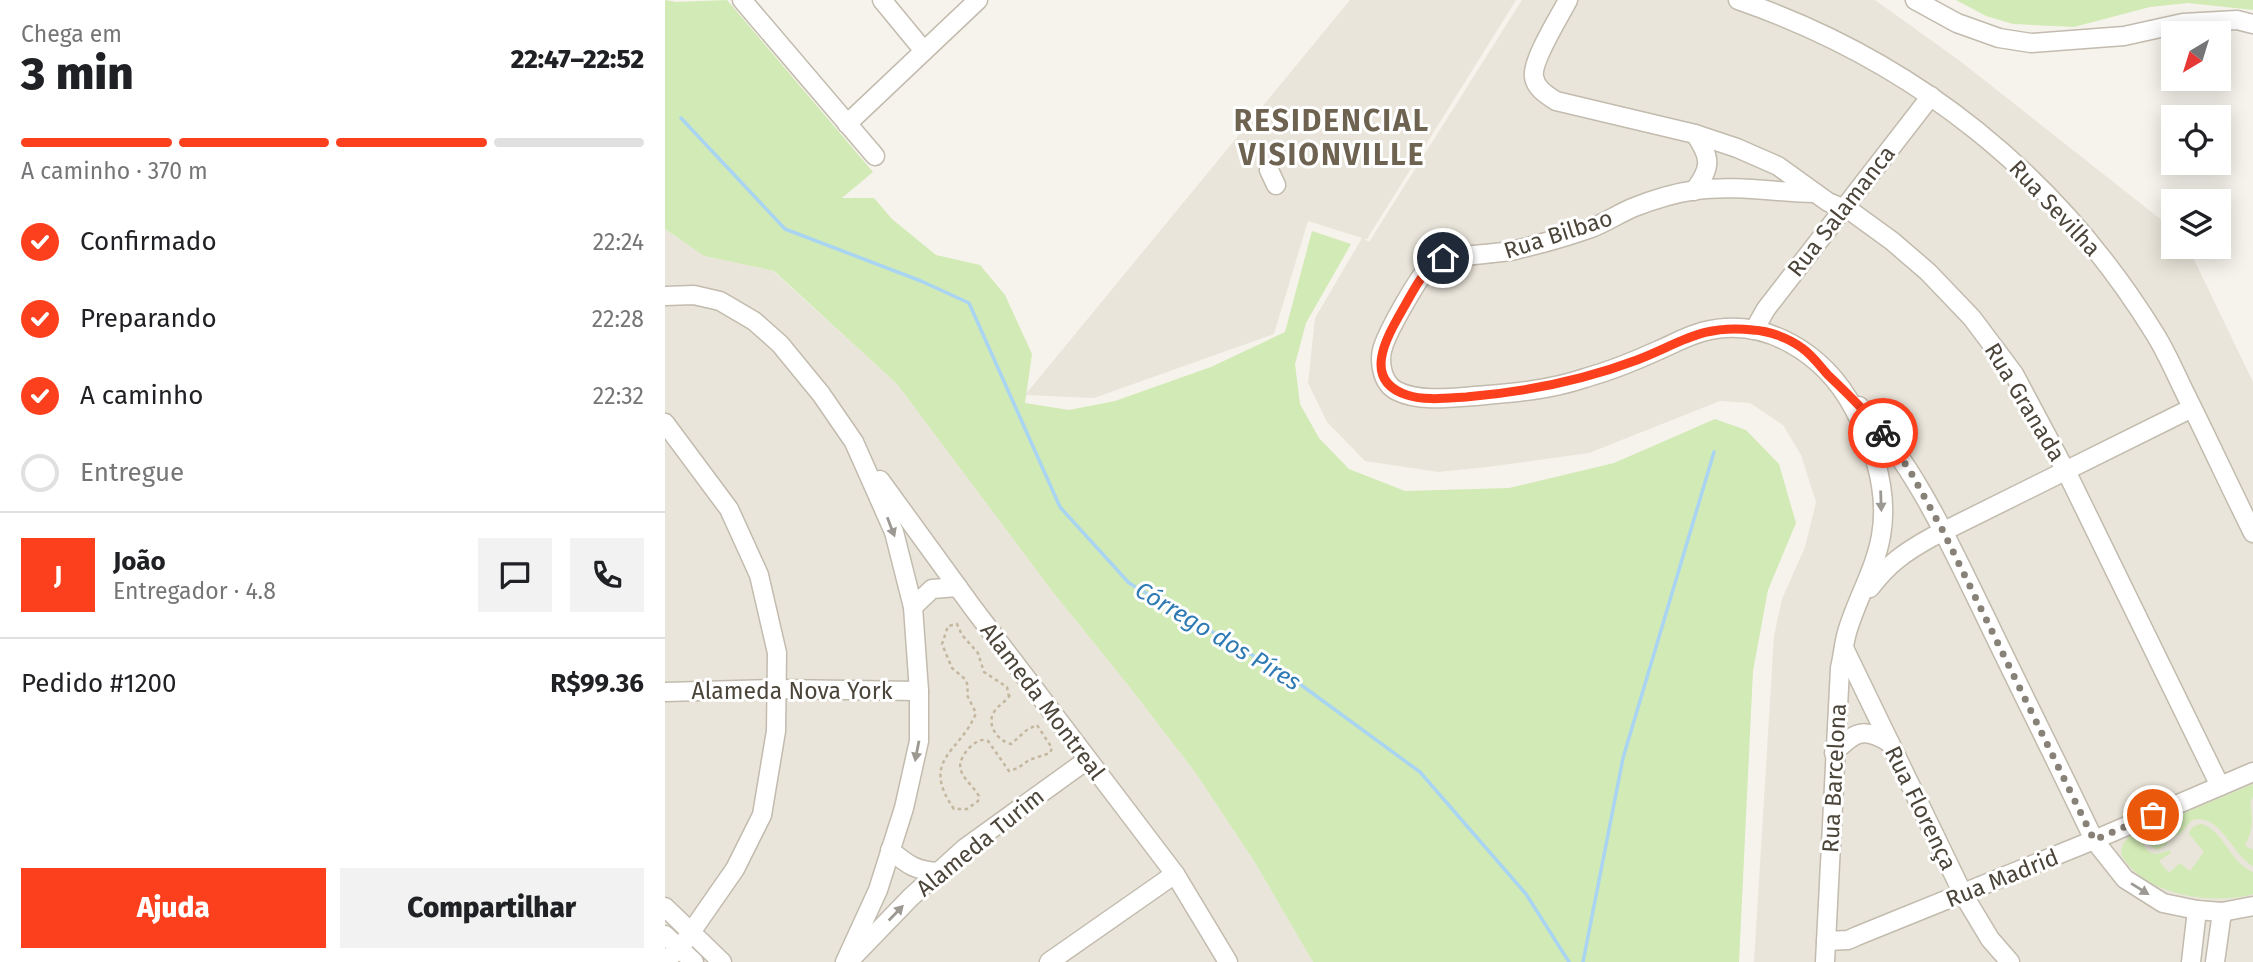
<!DOCTYPE html>
<html lang="pt">
<head>
<meta charset="utf-8">
<style>
  :root { --surface:#fff; --page:#f2f2f2; --text:#202124; --muted:#757577; --line:#e0e0e0; --accent:#fc3f1d }
  body { margin:0; font-family:"Fira Sans",sans-serif; background:var(--page); color:var(--text); height:100vh; display:flex; flex-direction:column; font-size:26px; white-space:nowrap }
  * { box-sizing:border-box; margin:0 }
  p { font-size:23px; color:var(--muted) }
  .icon { flex:none; width:38px; height:38px; fill:none; stroke:currentColor; stroke-width:2; stroke-linecap:round; stroke-linejoin:round }
  .map { position:relative; flex:1; overflow:hidden }
  .sheet { display:flex; flex-direction:column; background:var(--surface); width:665px }
  .sheet>* { flex:none }
  .needle { width:46px; rotate:218deg }
  .controls { position:absolute; left:1496px; top:21px; display:grid; gap:14px }
  .controls a { display:grid; place-items:center; width:70px; height:70px; border-radius:0px; background:var(--surface); box-shadow:0 4px 18px #0003; font-size:35px }
  .pin { position:absolute; display:grid; place-items:center; width:60px; height:60px; color:#fff; margin:-30px; border:4px solid #fff; border-radius:50%; box-shadow:0 2px 7px #0007 }
  .courier { position:absolute; display:grid; place-items:center; width:70px; height:70px; margin:-35px; border:5px solid #fc3f1d; border-radius:50%; background:#fff; color:#222; box-shadow:0 2px 9px #0007 }
  .headline em { font-style:normal; font-weight:800 }
  .headline div { display:flex; flex-direction:column-reverse }
  .headline { display:flex; align-items:center; justify-content:space-between; height:119px; padding:0 21px }
  h1 { font-size:46px; font-weight:800; line-height:52px }
  .bar { display:grid; grid-template-columns:repeat(4,1fr); gap:10px 7px; align-content:center; height:84px; padding:0 21px }
  .bar i { height:9px; border-radius:5px; background:var(--line) }
  .bar .current { background:var(--accent) }
  .bar p { grid-column:span 4 }
  .line { display:flex; align-items:center; gap:18px; padding:0 21px; border-top:2px solid var(--line) }
  .line div { flex:1 }
  .round { display:grid; place-items:center; flex:none; width:74px; height:74px; border-radius:0px; background:var(--page) }
  ol { padding:0 21px; list-style:none }
  li { display:flex; align-items:center; gap:21px; height:77px }
  li p { margin-inline-start:auto }
  li .icon { padding:7px; border-radius:50%; background:var(--accent); color:#fff; stroke-width:4 }
  li:last-child { color:var(--muted) }
  li i { width:38px; height:38px; border:4px solid var(--line); border-radius:50% }
  .action { display:flex; gap:14px; margin-top:auto; padding:14px 21px }
  .action a { flex:1; height:80px; border-radius:0px; background:var(--accent); color:#fff; font-size:28px; font-weight:800; line-height:80px; text-align:center }
  .action a+a { background:var(--page); color:var(--text) }
  main { display:flex; flex:1; min-height:0 }
  .map>svg:first-child { display:block }
  .residential { fill:#eae5da }
  .green { fill:#d2eab5 }
  .lines { fill:none; stroke-linecap:round; stroke-linejoin:round }
  .stream { stroke:#a9d4f2; stroke-width:3.5 }
  .minor-casing { stroke:#c2bbae; stroke-width:21 }
  .path { stroke:#c4b79f; stroke-width:2.5; stroke-dasharray:3.5 3.5; stroke-linecap:butt }
  .minor { stroke:#fff; stroke-width:18 }
  .oneway { fill:#9c9892 }
  .done { stroke:#878178; stroke-width:7; stroke-dasharray:0 12.6 }
  .route { stroke:#fc3f1d; stroke-width:9 }
  .labels { text-anchor:middle; dominant-baseline:central; stroke-width:6; stroke-linejoin:round; paint-order:stroke }
  .street-label { font-size:23px; fill:#4b4439; stroke:#fff }
  .water-label { font-size:24px; font-style:italic; fill:#2e7ab2; stroke:#fff }
  .district-label { font-size:30px; font-weight:bold; letter-spacing:2px; fill:#6e6250; stroke:#fff }
</style>
</head>
<body>
<main>
<section class="sheet">
<div class="headline"><div><h1>3 min</h1><p>Chega em</p></div><em>22:47–22:52</em></div>
<div class="bar"><i class="current"></i><i class="current"></i><i class="current"></i><i></i><p>A caminho · 370 m</p></div>
<ol>
<li><svg class="icon" aria-label="check" viewBox="0 0 24 24"><path d="M5 12l5 5 9-10"/></svg>Confirmado<p>22:24</p></li>
<li><svg class="icon" aria-label="check" viewBox="0 0 24 24"><path d="M5 12l5 5 9-10"/></svg>Preparando<p>22:28</p></li>
<li><svg class="icon" aria-label="check" viewBox="0 0 24 24"><path d="M5 12l5 5 9-10"/></svg>A caminho<p>22:32</p></li>
<li><i></i>Entregue</li>
</ol>
<div class="line" style="height:126px"><b class="round" style="background:var(--accent);color:#fff">J</b><div><b>João</b><p>Entregador · 4.8</p></div><a class="round"><svg class="icon" aria-label="chat" viewBox="0 0 24 24"><path d="M4 5h16v11H9l-5 4z"/></svg></a><a class="round"><svg class="icon" aria-label="phone" viewBox="0 0 24 24"><path d="M5 4h4l2 5-3 2q2 4 5 5l2-3 5 2v4C11 20 4 13 5 4z"/></svg></a></div>
<div class="line" style="height:91px"><div>Pedido #1200</div><b>R$99.36</b></div>
<div class="action"><a>Ajuda</a><a>Compartilhar</a></div>
</section>
<div class="map">
<svg width="1588" height="962" viewBox="0 0 1588 962">
  <rect width="100%" height="100%" fill="#f6f3ec"/>
  <!-- residential -->
  <g class="residential">
    <polygon points="685,0 851,0 702,239 699,239 704,242 857,0 1210,0 1295,61 1508,229 1508,247 1523,247 1588,382 1588,962 1089,962 1109,636 1117,599 1140,547 1151,502 1136,455 1118,425 1085,403 1055,401 924,453 823,467 773,472 700,461 662,422 643,383 650,318 697,238 643,221 609,334 429,398 360,395"/>
    <polygon points="0,229 39,256 108,271 232,384 387,591 463,685 530,772 589,861 648,962 0,962"/>
  </g>
  <!-- green -->
  <g class="green">
    <polygon points="0,0 11,2 62,0 208,172 177,198 209,198 227,219 271,255 315,265 340,295 367,354 360,403 404,410 450,401 546,367 620,332 647,231 686,244 641,323 630,364 635,404 654,438 684,469 740,491 844,488 949,463 1050,419 1081,430 1114,464 1131,523 1103,590 1088,671 1074,962 648,962 589,861 530,772 463,685 387,591 232,384 109,271 39,256 0,229"/>
    <polygon points="1291,0 1588,0 1588,10 1523,3 1485,7 1409,27 1348,24 1321,16"/>
    <path d="M 1588,784 L 1588,796 L 1585,804 C 1588,818 1588,832 1580,845 L 1588,850 L 1588,866 C 1567,855 1555,812 1527,820 L 1516,833 L 1504,839 L 1501,845 L 1492,850 L 1484,845 L 1479,830 Z"/>
    <path d="M 1537,824 C 1560,832 1564,862 1588,872 L 1588,894 C 1548,906 1477,895 1456,854 C 1457,842 1462,837 1474,832 C 1480,851 1484,859 1504,850 L 1506,853 L 1494,861 L 1504,873 L 1515,863 L 1525,871 L 1539,852 L 1524,834 C 1526,827 1530,825 1537,824 Z"/>
  </g>
  <g class="lines">
    <!-- stream -->
    <g class="stream">
      <polyline points="16,118 120,229 256,281 304,303 395,507 464,583 628,679 755,772 861,894 904,962"/>
      <polyline points="918,962 958,758 1049,452"/>
    </g>
    <defs>
      <g id="minor">
        <polyline points="77,0 210,156"/>
        <polyline points="217,0 259,51"/>
        <path d="M 903,0 C 895,16 866,61 869,77 C 871,89 882,95 891,101 L 1030,134 L 1072,148 L 1113,166 L 1163,202 L 1187,212 L 1227,241 L 1263,272 L 1307,318 L 1349,374 L 1406,481 L 1555,786"/>
        <path d="M 1073,0 C 1250,61 1392,175 1490,334 C 1502,353 1511,375 1521,395 C 1544,441 1565,487 1588,533"/>
        <polyline points="1250,0 1292,23 1334,38 1366,43 1459,36 1518,23 1572,20 1588,24"/>
        <polyline points="182,124 313,0"/>
        <polyline points="604,170 611,185"/>
        <path d="M 1029,191 C 1047,167 1046,158 1030,134"/>
        <path d="M 1149,193 C 1110,192 1070,185 1031,190 C 1009,193 987,200 967,208 C 953,214 940,223 926,228 C 901,237 875,244 850,250 C 830,255 778,254 766,265 C 754,275 725,328 719,344 C 713,359 716,383 732,391 C 754,402 785,398 810,396 C 847,393 885,390 920,378 C 945,371 970,361 994,350 C 1008,344 1022,336 1037,332 C 1100,315 1160,354 1189,409 C 1209,447 1224,491 1216,536 C 1210,569 1193,597 1183,629 C 1179,641 1178,655 1175,668 L 1160,962"/>
        <polyline points="0,296 29,295 55,301 89,321 115,344 156,394 189,442 229,532 248,607 254,691 254,741 239,808 213,890 180,962"/>
        <polyline points="1089,330 1101,309 1266,96"/>
        <path d="M 1194,406 C 1252,468 1285,545 1322,620 C 1357,693 1394,766 1429,840 L 1460,879 L 1498,903 L 1532,910 L 1557,912 L 1588,906"/>
        <polyline points="0,423 64,509 94,575 112,653 111,731 97,815 70,869 15,948 0,961"/>
        <polyline points="215,480 308,608 510,874 563,962"/>
        <path d="M 1205,588 C 1224,563 1240,552 1267,537 L 1527,408"/>
        <polyline points="248,607 267,589 293,587"/>
        <polyline points="1179,648 1298,894 1325,939 1345,962"/>
        <polyline points="0,692 112,689 254,691"/>
        <path d="M 1169,753 C 1190,731 1199,727 1225,743"/>
        <path d="M 225,850 C 243,865 251,871 274,872"/>
        <polyline points="0,907 57,962"/>
        <polyline points="0,935 29,962"/>
        <polyline points="1161,941 1183,940 1192,936 1429,840 1588,772"/>
        <polyline points="187,958 246,897 300,848 422,760"/>
        <polyline points="384,962 510,874"/>
        <polyline points="1526,962 1532,910"/>
        <polyline points="1550,962 1557,912"/>
      </g>
    </defs>
    <!-- minor casing -->
    <use href="#minor" class="minor-casing"/>
    <!-- path -->
    <path class="path" d="M 344,697 L 342,687 L 319,672 L 313,653 L 297,635 L 292,624 L 283,626 L 277,644 L 287,668 L 300,679 L 303,686 L 302,695 L 311,713 C 296,752 254,759 289,809 L 302,809 L 313,801 L 314,796 C 303,778 284,771 304,748 C 311,742 315,738 323,741 L 344,771 L 353,768 L 364,760 L 385,753 L 387,748 L 372,725 L 363,729 L 346,744 C 333,741 321,725 329,712 C 333,705 341,702 345,695"/>
    <!-- minor -->
    <use href="#minor" class="minor"/>
  </g>
  <!-- one-way arrows -->
  <defs><path id="oneway-solid" d="M-6-.8H1V-3.2L6.5 0L1 3.2V.8H-6Z" transform="scale(1.75)"/></defs>
  <g class="oneway">
    <use href="#oneway-solid" transform="translate(1216 501) rotate(88)"/>
    <use href="#oneway-solid" transform="translate(226 527) rotate(69)"/>
    <use href="#oneway-solid" transform="translate(252 751) rotate(101)"/>
    <use href="#oneway-solid" transform="translate(1475 889) rotate(32)"/>
    <use href="#oneway-solid" transform="translate(231 913) rotate(-46)"/>
  </g>
  <g class="lines">
    <!-- done -->
    <polyline class="done" points="1218,433 1244,469 1278,531 1429,840 1488,815"/>
    <!-- route -->
    <path class="route" d="M 778,258 C 758,269 750,288 739,307 C 723,335 695,380 742,395 C 760,401 783,398 801,397 C 860,392 916,381 972,360 C 1016,343 1037,324 1088,330 C 1104,331 1124,338 1137,348 C 1147,355 1155,366 1163,375 C 1182,393 1202,412 1218,433"/>
  </g>
  <g class="labels">
    <!-- street labels -->
    <g class="street-label">
      <text transform="translate(1390 208) rotate(47)">Rua Sevilha</text>
      <text transform="translate(1176 211) rotate(-52)">Rua Salamanca</text>
      <text transform="translate(893 234) rotate(-18)">Rua Bilbao</text>
      <text transform="translate(1360 402) rotate(59)">Rua Granada</text>
      <text x="127" y="691">Alameda Nova York</text>
      <text transform="translate(378 701) rotate(53)">Alameda Montreal</text>
      <text transform="translate(1169 778) rotate(-87)">Rua Barcelona</text>
      <text transform="translate(1256 808) rotate(64)">Rua Florença</text>
      <text transform="translate(315 842) rotate(-39)">Alameda Turim</text>
      <text transform="translate(1337 878) rotate(-22)">Rua Madrid</text>
    </g>
    <!-- water labels -->
    <g class="water-label">
      <text transform="translate(553 636) rotate(31)">Córrego dos Píres</text>
    </g>
    <!-- district labels -->
    <g class="district-label">
      <text x="667" y="121">RESIDENCIAL<tspan x="667" dy="34">VISIONVILLE</tspan></text>
    </g>
  </g>
</svg>
<div class="controls">
<a><svg class="needle" viewBox="-14 -14 28 28"><path d="M0-13l5 13h-10z" fill="#e53935"/><path d="M0 13l5-13h-10z" fill="#757577"/></svg></a>
<a><svg class="icon" aria-label="locate" viewBox="0 0 24 24"><circle cx="12" cy="12" r="6"/><path d="M12 2v4M12 18v4M2 12h4M18 12h4"/></svg></a>
<a><svg class="icon" aria-label="layers" viewBox="0 0 24 24"><path d="M12 4l9 5-9 5-9-5zM3 14l9 5 9-5"/></svg></a>
</div>
<div class="pin" style="left:1488px;top:815px;background:#ea580c"><svg class="icon" aria-label="bag" viewBox="0 0 24 24"><path d="M5 8h14l-1 12H6zM9 8a3 3 0 0 1 6 0"/></svg></div>
<div class="pin" style="left:778px;top:258px;background:#1f2937"><svg class="icon" aria-label="home" viewBox="0 0 24 24"><path d="M3 11l9-7 9 7M6 9v11h12V9"/></svg></div>
<div class="courier" style="left:1218px;top:433px"><svg class="icon" aria-label="bike" viewBox="0 0 24 24"><circle cx="6" cy="16" r="4"/><circle cx="18" cy="16" r="4"/><path d="M6 16l4-8h5l3 8M10 8l3 8H6M13 5h3"/></svg></div>
</div>
</main>
</body>
</html>
